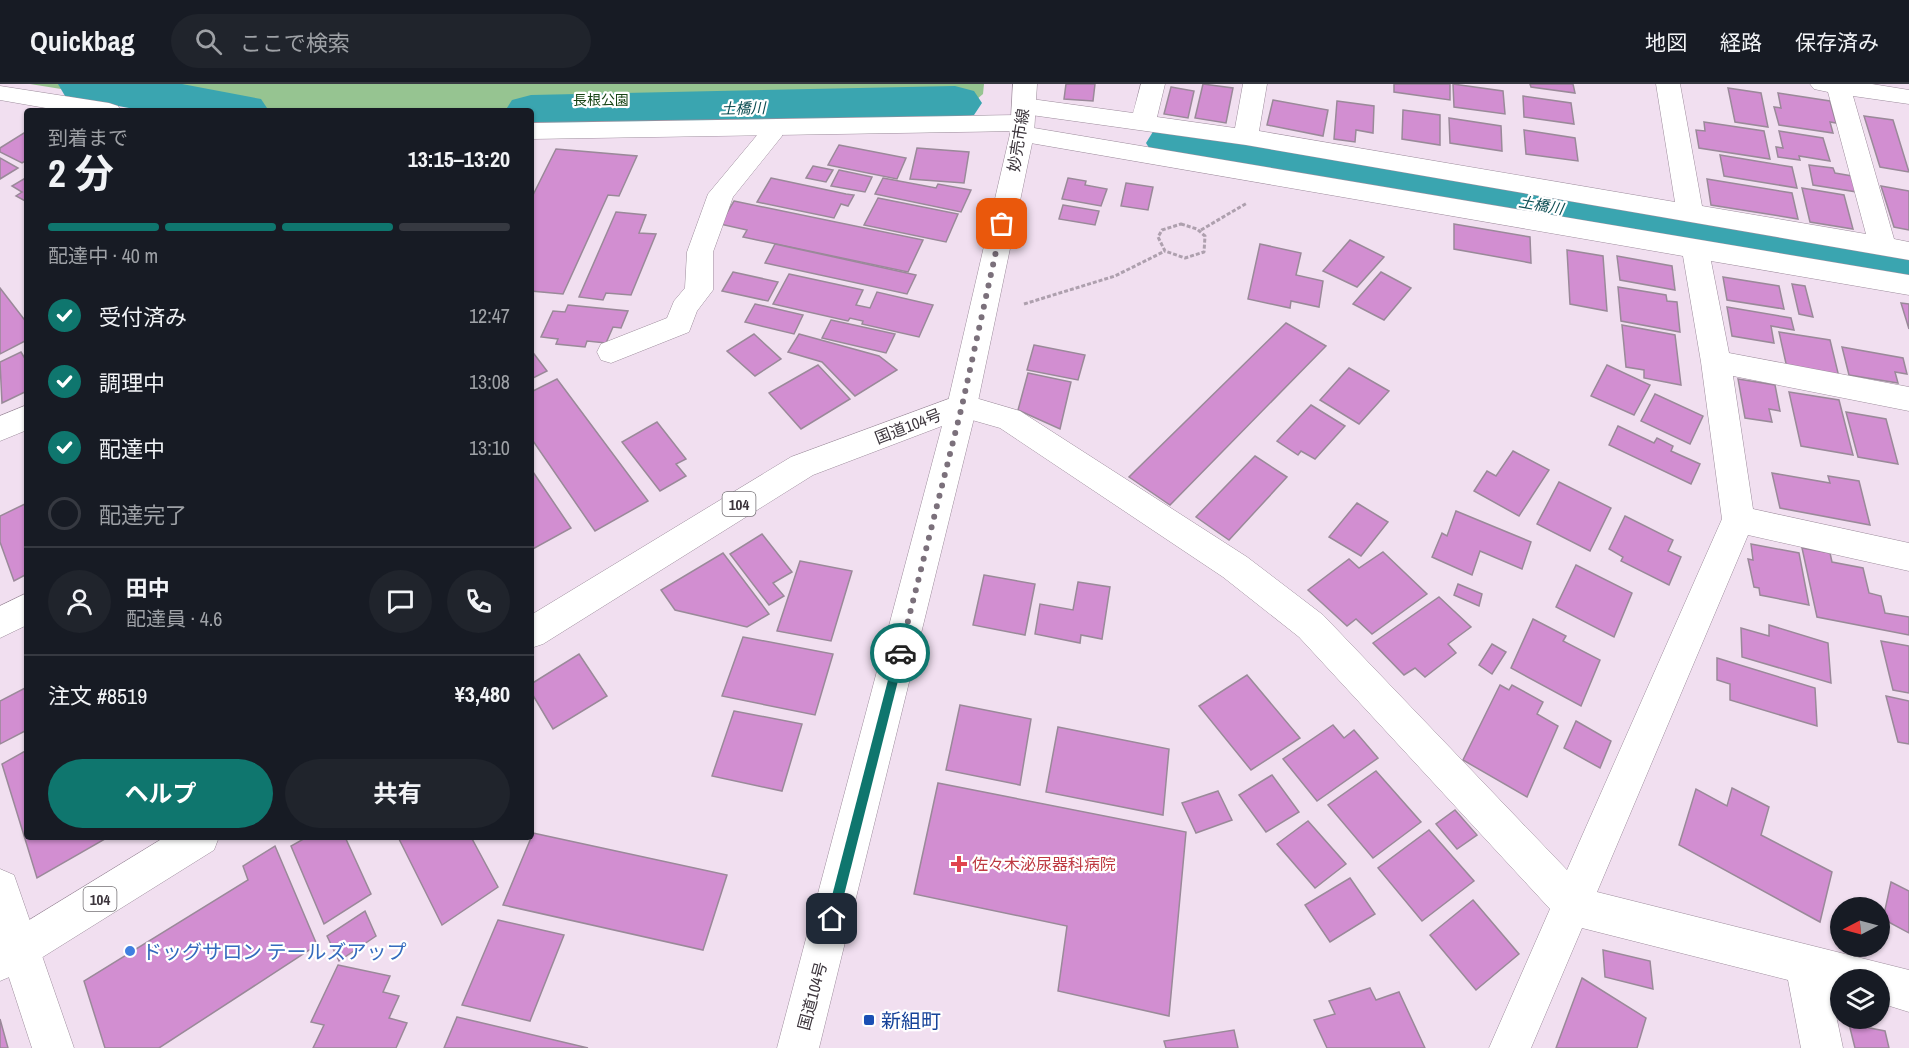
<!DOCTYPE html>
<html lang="ja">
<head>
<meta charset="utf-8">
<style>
  :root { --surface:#171b24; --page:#20242c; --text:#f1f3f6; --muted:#9ea1a6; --line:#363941; --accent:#0f766e }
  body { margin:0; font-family:"Archivo Narrow","Noto Sans JP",sans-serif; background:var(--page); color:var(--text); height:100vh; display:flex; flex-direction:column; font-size:22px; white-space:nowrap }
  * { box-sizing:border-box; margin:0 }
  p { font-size:20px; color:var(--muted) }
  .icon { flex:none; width:33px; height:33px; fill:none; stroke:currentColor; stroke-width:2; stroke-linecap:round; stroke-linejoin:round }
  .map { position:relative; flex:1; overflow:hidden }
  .drawer { position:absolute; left:24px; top:24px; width:510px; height:732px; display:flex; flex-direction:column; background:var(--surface); border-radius:6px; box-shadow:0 2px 4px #0004 }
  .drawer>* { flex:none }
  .needle { width:39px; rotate:264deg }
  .buttons { position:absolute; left:1830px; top:813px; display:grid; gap:12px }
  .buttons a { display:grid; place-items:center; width:60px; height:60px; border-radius:50%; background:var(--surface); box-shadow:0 2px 4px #0004; font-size:30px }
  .pin { position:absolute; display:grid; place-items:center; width:51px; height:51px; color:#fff; margin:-26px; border-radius:12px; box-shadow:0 3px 9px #0006 }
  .courier { position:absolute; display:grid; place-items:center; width:60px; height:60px; margin:-30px; border:4px solid #0f766e; border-radius:50%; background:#fff; color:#222; box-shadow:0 2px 8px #0007 }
  .head em { font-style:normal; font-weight:700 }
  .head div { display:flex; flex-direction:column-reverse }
  .head { display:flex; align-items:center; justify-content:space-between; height:102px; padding:0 24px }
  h1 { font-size:39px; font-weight:700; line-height:45px }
  .bar { display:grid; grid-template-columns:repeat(4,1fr); gap:9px 6px; align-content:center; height:72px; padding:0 24px }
  .bar i { height:8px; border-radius:4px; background:var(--line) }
  .bar .selected { background:var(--accent) }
  .bar p { grid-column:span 4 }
  .line { display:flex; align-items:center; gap:15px; padding:0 24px; border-top:2px solid var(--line) }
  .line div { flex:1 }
  .round { display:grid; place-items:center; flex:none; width:63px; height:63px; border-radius:32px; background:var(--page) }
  ol { padding:0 24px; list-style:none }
  li { display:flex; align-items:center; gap:18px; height:66px }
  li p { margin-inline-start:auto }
  li .icon { padding:6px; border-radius:50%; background:var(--accent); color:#fff; stroke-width:4 }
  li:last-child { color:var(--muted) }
  li i { width:33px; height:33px; border:3px solid var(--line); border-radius:50% }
  .action { display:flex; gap:12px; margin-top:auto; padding:12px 24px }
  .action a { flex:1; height:69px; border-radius:36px; background:var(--accent); color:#fff; font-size:24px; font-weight:700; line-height:69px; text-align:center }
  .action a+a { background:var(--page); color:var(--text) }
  header { display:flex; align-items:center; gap:36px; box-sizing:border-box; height:84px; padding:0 30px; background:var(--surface); border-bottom:2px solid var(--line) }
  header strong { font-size:28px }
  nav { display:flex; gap:33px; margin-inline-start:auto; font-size:21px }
  .search { width:420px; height:54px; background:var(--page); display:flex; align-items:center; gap:15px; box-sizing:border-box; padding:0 21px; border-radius:33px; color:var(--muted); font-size:22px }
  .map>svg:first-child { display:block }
  .green { fill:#96c491 }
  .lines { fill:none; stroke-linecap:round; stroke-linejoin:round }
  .river { fill:#3aa5b0; fill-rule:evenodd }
  .building { fill:#d28ed1; stroke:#9a8999; stroke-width:1.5 }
  .minor-casing { stroke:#9d8d9c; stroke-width:1 }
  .tertiary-casing { stroke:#9d8d9c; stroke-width:1 }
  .secondary-casing { stroke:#9d8d9c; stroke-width:1 }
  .trunk-casing { stroke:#9d8d9c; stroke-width:1 }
  .path { stroke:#aea0ae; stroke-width:3; stroke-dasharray:4 2; stroke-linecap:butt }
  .minor { fill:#fff; fill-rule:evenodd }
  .tertiary { fill:#fff; fill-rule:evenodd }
  .secondary { fill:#fff; fill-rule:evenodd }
  .trunk { fill:#fff; fill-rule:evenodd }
  .route { fill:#0f766e }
  .done { stroke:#7b707b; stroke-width:6; stroke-dasharray:0 10.8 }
  .health-dot { fill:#e0444e; stroke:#fff; stroke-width:2 }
  .shop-dot { fill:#3f7fe0; stroke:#fff; stroke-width:2 }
  .transit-dot { fill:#1a4fb4; stroke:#fff; stroke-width:2 }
  .labels { text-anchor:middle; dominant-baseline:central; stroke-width:4.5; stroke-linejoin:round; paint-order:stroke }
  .far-park-label { font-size:14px; fill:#184415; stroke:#fff }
  .far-water-label { font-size:15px; font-style:italic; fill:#0c4c52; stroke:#fff }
  .shield { fill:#fff; stroke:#767276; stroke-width:1.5 }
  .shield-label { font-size:15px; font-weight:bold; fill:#3c353c }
  .street-label { font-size:16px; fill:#3c353c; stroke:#fff }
  .health-label { font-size:16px; fill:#be3a42; stroke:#fff; text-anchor:start }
  .near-shop-label { font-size:20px; fill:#366cbe; stroke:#fff; text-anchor:start }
  .near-transit-label { font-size:20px; fill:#164399; stroke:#fff; text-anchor:start }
</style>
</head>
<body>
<header>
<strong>Quickbag</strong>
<div class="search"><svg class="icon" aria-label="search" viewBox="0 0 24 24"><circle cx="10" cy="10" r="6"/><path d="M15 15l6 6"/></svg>ここで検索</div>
<nav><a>地図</a><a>経路</a><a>保存済み</a></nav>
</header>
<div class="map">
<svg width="1909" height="964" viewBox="0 0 1909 964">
  <rect width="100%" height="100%" fill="#f1dff0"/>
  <!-- green -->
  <polygon class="green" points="30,0 984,0 983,10 970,21 944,23 761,22 751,29 531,34 531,27 198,27"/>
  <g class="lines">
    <!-- river -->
    <g class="river">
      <polygon points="58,0 182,0 261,15 269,27 145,27 65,12"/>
      <polygon points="955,2 974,7 982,19 974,31 955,36 531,45 531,27 505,27 512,16 531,11"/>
      <polygon points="1174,41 1909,162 1909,204 1154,72 1146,59 1154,46"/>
    </g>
  </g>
  <!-- building -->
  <g class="building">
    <polygon points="1066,0 1095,0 1093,17 1064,15"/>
    <polygon points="1203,0 1233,4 1226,39 1195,34"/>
    <polygon points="1394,0 1450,0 1450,16 1394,8"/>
    <polygon points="1453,0 1503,7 1505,30 1454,23"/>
    <polygon points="1530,0 1573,0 1575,9 1531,3"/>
    <polygon points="1171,3 1194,7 1188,34 1164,30"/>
    <polygon points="1728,4 1761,9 1768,43 1735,38"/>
    <polygon points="1778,9 1830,17 1836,39 1830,38 1833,49 1779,41 1774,23 1781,24"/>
    <polygon points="1523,12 1571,19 1574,40 1524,33"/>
    <polygon points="1273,16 1328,26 1323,52 1267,41"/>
    <polygon points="1337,17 1374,22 1373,49 1356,46 1355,58 1334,55"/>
    <polygon points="1403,26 1440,31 1440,61 1402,55"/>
    <polygon points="1864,32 1893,36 1909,88 1880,83"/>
    <polygon points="1449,34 1501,42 1502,67 1450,59"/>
    <polygon points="1704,38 1764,47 1770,75 1699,64 1696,46 1705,47"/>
    <polygon points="1524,46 1575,54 1578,77 1526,70"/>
    <polygon points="27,47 27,76 22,79 0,68 0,64"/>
    <polygon points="1779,47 1823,54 1830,77 1799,72 1800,76 1778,73 1776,63 1783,64"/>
    <polygon points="839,61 906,74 897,95 828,81"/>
    <polygon points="917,64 969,68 964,99 910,95"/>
    <polygon points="556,65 637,72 619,112 608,111 563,210 531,207 531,115"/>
    <polygon points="1720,71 1792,83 1797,104 1724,92"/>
    <polygon points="0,74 18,84 0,95"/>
    <polygon points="1809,81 1833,84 1835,89 1852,92 1857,108 1813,101"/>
    <polygon points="813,82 833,86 826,98 806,94"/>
    <polygon points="839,86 872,93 865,108 831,102"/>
    <polygon points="27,93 27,118 16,112 22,108 12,102"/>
    <polygon points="771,94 846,110 854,111 848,122 841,120 834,134 757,118"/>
    <polygon points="883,94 936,104 938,100 971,106 961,128 875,110"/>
    <polygon points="1068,94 1086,97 1085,101 1107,105 1101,122 1062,115"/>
    <polygon points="1707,95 1792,109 1798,135 1711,121"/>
    <polygon points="1126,99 1153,103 1148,126 1121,122"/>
    <polygon points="1881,102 1909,107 1909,146 1894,143"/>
    <polygon points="1802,104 1844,111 1853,145 1810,138"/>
    <polygon points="878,114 958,130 946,158 864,141"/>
    <polygon points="734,117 923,156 908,188 743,153 747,146 720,140"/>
    <polygon points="1063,121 1099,127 1095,141 1059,135"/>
    <polygon points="616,128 646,131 639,149 656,150 631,211 606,209 603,216 579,213"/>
    <polygon points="1454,140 1530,153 1531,179 1454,165"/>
    <polygon points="1350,156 1384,173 1357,203 1323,187"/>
    <polygon points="775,160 916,191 907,210 765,179"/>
    <polygon points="1260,160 1301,169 1296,191 1323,197 1319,223 1291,217 1290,224 1248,215"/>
    <polygon points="1567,166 1603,172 1607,227 1570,220"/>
    <polygon points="1617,172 1672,182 1675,206 1620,196"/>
    <polygon points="733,188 778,198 768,217 722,207"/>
    <polygon points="1381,188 1411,204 1384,236 1353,220"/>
    <polygon points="789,190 863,206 856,221 870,224 877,208 933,221 919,253 862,240 863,237 850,234 848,237 773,220"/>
    <polygon points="1723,193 1779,202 1784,225 1727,216"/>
    <polygon points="1792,200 1805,202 1813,233 1799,230"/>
    <polygon points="1618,203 1666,211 1667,217 1677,218 1680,248 1621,237"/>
    <polygon points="0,204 27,239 27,256 0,270"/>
    <polygon points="1901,219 1909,220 1909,245"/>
    <polygon points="755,220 803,231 794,250 745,238"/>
    <polygon points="568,221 628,227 621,244 613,243 606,259 587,257 585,263 556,260 558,255 541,253 553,227 565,228"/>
    <polygon points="1727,223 1791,234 1794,246 1771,242 1774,259 1732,252"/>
    <polygon points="831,236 895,250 886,269 822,254"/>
    <polygon points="1286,239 1326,262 1170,421 1129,393"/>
    <polygon points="1622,241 1675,251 1681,301 1644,294 1644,286 1626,283"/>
    <polygon points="1779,248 1830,256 1839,293 1787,284"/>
    <polygon points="754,250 781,275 755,292 727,267"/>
    <polygon points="799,250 879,272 897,286 855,312 822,278 788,268"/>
    <polygon points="1034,261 1085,271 1078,296 1027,286"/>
    <polygon points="1842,263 1903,274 1907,290 1895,288 1898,299 1849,291"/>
    <polygon points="531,266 547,287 531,295"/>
    <polygon points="21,268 27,278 27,307 2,319 0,278"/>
    <polygon points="818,281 850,315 801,345 769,309"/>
    <polygon points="1607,281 1650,301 1634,331 1591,312"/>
    <polygon points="1349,284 1389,307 1359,340 1320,316"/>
    <polygon points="1028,289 1071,298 1060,345 1018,326"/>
    <polygon points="557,295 648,417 595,447 531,354 531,308"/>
    <polygon points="1738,295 1775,301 1780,327 1769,325 1772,338 1745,334"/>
    <polygon points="1789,308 1839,316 1853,371 1801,362"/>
    <polygon points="1655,310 1703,332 1690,360 1641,337"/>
    <polygon points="1311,321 1345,342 1315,375 1301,367 1298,371 1277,357"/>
    <polygon points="1846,328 1886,335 1898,380 1858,373"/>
    <polygon points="657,338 686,375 676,380 686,392 660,407 622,358"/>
    <polygon points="1618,342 1654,359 1657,354 1673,362 1671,367 1700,380 1691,400 1609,361"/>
    <polygon points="1513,367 1549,386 1519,432 1474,407 1487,387 1496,392"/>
    <polygon points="1255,372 1287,393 1229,456 1196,433"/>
    <polygon points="531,385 571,444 531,466"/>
    <polygon points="1772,389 1830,399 1828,392 1859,397 1870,441 1780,424"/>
    <polygon points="1559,398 1611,424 1590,467 1537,440"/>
    <polygon points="27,419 27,490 14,497 0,458 0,432"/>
    <polygon points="1357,419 1388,438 1361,472 1329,453"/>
    <polygon points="1456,427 1531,458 1522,485 1480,467 1472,491 1432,473 1442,449 1447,452"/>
    <polygon points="1625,432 1673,456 1668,467 1681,473 1669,501 1621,477 1623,473 1609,465"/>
    <polygon points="762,450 792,488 773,499 784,512 769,521 730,470"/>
    <polygon points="1751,460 1799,469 1809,521 1760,511 1759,504 1754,503 1748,475 1753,476"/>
    <polygon points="1802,464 1830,469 1832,478 1863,484 1869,509 1881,512 1885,529 1909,533 1909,551 1817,533"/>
    <polygon points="1383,468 1427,510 1372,550 1356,535 1347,542 1308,506 1349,475 1359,484"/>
    <polygon points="723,469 769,530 747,543 675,526 661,506"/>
    <polygon points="800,477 852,487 831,557 777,547"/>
    <polygon points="1576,481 1632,509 1614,553 1556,523"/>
    <polygon points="984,491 1035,500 1025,551 973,541"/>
    <polygon points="1078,498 1110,503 1102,555 1081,551 1080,559 1035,550 1040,520 1073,526"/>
    <polygon points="1458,500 1482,510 1479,522 1454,511"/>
    <polygon points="1439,513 1471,543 1448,560 1456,569 1425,593 1415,584 1404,591 1373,559"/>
    <polygon points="1533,535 1566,552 1563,557 1600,576 1581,622 1511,584"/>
    <polygon points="1769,541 1828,559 1831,599 1742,573 1741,544 1769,552"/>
    <polygon points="743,553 833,570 815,631 722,612"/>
    <polygon points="1881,557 1909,562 1909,609 1893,606"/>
    <polygon points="1492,560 1506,568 1492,590 1479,581"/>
    <polygon points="579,570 607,612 553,645 531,608 531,600"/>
    <polygon points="1717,574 1815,604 1817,642 1730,616 1730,600 1717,596"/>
    <polygon points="1247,591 1300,654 1251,686 1199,622"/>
    <polygon points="1500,601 1509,606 1512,601 1543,618 1537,630 1558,642 1527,713 1463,676"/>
    <polygon points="27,603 27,646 0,660 0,617"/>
    <polygon points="1886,612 1909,617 1909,660 1898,658"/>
    <polygon points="960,621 1031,635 1020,701 946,686"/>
    <polygon points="734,627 802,640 782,707 712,692"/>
    <polygon points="1576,637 1611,657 1600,684 1564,664"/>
    <polygon points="1333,641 1344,654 1354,646 1378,674 1317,717 1283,675"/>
    <polygon points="1058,643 1169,665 1163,731 1046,708"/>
    <polygon points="27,666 27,753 105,755 37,794 2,680"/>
    <polygon points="1376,687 1421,738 1373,774 1328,721"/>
    <polygon points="1272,691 1299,728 1266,748 1239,711"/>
    <polygon points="938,699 1186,748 1169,932 1058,907 1067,842 914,810"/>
    <polygon points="1732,704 1769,723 1761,751 1832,788 1820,838 1679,761 1696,705 1727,722"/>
    <polygon points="1218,707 1232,736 1196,749 1182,719"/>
    <polygon points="1455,726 1477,751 1457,765 1436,740"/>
    <polygon points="1308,737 1346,780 1315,804 1277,760"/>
    <polygon points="1429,746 1474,797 1422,837 1378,784"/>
    <polygon points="533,749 727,791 703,866 503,821"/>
    <polygon points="307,753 345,753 371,810 324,840 291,762"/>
    <polygon points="398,753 471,753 498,803 442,841"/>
    <polygon points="275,762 317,861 159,964 105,964 84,897 248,796 243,782"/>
    <polygon points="1350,794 1375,830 1330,858 1305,821"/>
    <polygon points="1891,798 1909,807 1909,849 1883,835"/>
    <polygon points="1473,816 1519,870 1476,906 1430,851"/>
    <polygon points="365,827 376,852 339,877 327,852"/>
    <polygon points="498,836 564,851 530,937 462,921"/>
    <polygon points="1603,866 1650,877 1653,905 1605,893"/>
    <polygon points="338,881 390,892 383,908 399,912 389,934 407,939 396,964 313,964 324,941 311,938"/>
    <polygon points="1582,894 1646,934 1637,964 1556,964"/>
    <polygon points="1370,904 1376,916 1399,908 1425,964 1327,964 1314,936 1335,930 1329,917"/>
    <polygon points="457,933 588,964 444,964"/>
    <polygon points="0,935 8,964 0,964"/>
    <polygon points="1849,940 1885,947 1889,964 1855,964"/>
    <polygon points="1234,946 1238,964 1166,964 1164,957"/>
  </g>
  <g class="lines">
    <defs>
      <g id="minor">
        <polygon points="1141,0 1165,0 1157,33 1235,44 1243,0 1267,0 1259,47 1675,118 1656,0 1680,0 1702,122 1866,150 1828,8 1814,5 1810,0 1872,0 1909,6 1909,20 1853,12 1894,155 1909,158 1909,176 1246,61 1024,30 1015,27 1012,22 1015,17 1024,14 1133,29"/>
        <polygon points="772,36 781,38 784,44 782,52 733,113 713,168 713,206 697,227 689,248 611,279 601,276 597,268 601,260 667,234 674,217 685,204 687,168 708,110 758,50 763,38"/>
        <polygon points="1022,42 1909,191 1909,211 1711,177 1729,269 1909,303 1909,327 1733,292 1753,425 1909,459 1909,487 1748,451 1597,808 1909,886 1909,928 1880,919 1880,896 1840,896 1840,910 1831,908 1843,964 1801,964 1788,896 1582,844 1531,964 1489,964 1550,825 1299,553 1223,493 1000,344 951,330 947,322 951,314 962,310 1020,327 1247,473 1323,531 1567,786 1722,435 1701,278 1683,172 1013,56 1010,50 1013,44"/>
        <polygon points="27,321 27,346 0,357 0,332"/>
        <polygon points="27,509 27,541 0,554 0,522"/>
        <polygon points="0,785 14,791 74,964 32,964 0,866"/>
      </g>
      <g id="tertiary">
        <polygon points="0,2 109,19 118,22 121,27 63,27 0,16"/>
        <polygon points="1022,31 1031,33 1034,39 1031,45 1022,47 531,55 531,39"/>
      </g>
      <polygon id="secondary" points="1013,0 1037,0 1034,50 977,322 973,330 962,334 951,330 947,322 1010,50"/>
      <g id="trunk">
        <polygon points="962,310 973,314 977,322 819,964 777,964 942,342 813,391 543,560 531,564 531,531 791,373"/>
        <polygon points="165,753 219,753 214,766 14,891 0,897 0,854"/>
      </g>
    </defs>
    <!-- minor casing -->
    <use href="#minor" class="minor-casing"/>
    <!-- tertiary casing -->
    <use href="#tertiary" class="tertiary-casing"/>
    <!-- secondary casing -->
    <use href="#secondary" class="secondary-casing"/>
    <!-- trunk casing -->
    <use href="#trunk" class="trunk-casing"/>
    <!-- path -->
    <g class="path">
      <polygon points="1181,140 1197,145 1205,152 1204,168 1185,174 1165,167 1158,153 1162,146"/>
      <polyline points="1201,146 1247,119"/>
      <polyline points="1024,220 1115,192 1165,167"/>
    </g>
    <!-- minor -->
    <use href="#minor" class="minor"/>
    <!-- tertiary -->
    <use href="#tertiary" class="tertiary"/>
    <!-- secondary -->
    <use href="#secondary" class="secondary"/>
    <!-- trunk -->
    <use href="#trunk" class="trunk"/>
  </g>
  <!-- route -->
  <polygon class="route" points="900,564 905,569 838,835 832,841 826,835 895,569"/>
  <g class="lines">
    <!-- done -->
    <polyline class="done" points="900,569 962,322 1002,140"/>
  </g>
  <!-- markers -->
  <path class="health-dot" d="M956 771h6v6h6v6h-6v6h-6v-6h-6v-6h6z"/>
  <circle class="shop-dot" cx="130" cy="867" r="6"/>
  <rect class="transit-dot" x="863" y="930" width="12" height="12" rx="3"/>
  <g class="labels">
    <!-- far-park labels -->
    <g class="far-park-label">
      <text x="601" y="16">長根公園</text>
    </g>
    <!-- far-water labels -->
    <g class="far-water-label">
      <text transform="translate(743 24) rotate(-1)">土橋川</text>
      <text transform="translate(1541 121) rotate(10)">土橋川</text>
    </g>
    <!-- shield labels -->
    <g class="shield">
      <rect x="722.5" y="408" width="33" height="24" rx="4.5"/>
      <rect x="83.5" y="803" width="33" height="24" rx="4.5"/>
    </g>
    <g class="shield-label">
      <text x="739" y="420">104</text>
      <text x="100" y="815">104</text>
    </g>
    <!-- street labels -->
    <g class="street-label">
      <text transform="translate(1018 56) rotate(-81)">妙売市線</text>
      <text transform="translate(908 342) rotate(-21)">国道104号</text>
      <text transform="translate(812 912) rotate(-75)">国道104号</text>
    </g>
    <!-- health labels -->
    <g class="health-label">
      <text x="972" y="780">佐々木泌尿器科病院</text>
    </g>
    <!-- near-shop labels -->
    <g class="near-shop-label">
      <text x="142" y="867">ドッグサロン テールズアップ</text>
    </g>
    <!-- near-transit labels -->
    <g class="near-transit-label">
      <text x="881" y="936">新組町</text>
    </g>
  </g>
</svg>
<div class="buttons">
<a><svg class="needle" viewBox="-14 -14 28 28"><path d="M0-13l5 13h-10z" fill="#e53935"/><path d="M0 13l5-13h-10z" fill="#9ea1a6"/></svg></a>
<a><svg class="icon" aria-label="layers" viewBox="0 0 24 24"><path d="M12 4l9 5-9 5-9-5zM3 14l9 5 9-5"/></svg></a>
</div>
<div class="pin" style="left:1002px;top:140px;background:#ea580c"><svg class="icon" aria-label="bag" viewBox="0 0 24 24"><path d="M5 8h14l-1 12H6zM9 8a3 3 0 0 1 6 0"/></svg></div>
<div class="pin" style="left:832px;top:835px;background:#1f2937"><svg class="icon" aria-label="home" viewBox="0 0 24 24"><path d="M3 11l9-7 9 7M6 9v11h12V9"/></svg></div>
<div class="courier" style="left:900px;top:569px"><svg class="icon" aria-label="car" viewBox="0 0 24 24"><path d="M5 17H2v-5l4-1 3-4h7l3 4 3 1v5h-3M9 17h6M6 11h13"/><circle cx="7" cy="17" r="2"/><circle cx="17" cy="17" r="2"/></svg></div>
<section class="drawer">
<div class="head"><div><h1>2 分</h1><p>到着まで</p></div><em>13:15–13:20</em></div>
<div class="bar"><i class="selected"></i><i class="selected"></i><i class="selected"></i><i></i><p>配達中 · 40 m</p></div>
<ol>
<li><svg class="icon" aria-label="check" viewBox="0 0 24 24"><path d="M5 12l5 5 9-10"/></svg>受付済み<p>12:47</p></li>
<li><svg class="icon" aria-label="check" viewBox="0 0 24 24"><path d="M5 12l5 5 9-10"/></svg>調理中<p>13:08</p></li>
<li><svg class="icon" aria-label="check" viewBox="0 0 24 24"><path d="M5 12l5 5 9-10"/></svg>配達中<p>13:10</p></li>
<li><i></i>配達完了</li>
</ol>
<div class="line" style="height:108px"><a class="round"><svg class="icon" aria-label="person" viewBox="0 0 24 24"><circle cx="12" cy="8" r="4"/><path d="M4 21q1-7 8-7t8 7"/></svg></a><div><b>田中</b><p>配達員 · 4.6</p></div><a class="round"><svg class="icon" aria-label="chat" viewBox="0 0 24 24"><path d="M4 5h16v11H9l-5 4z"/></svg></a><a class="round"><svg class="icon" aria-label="phone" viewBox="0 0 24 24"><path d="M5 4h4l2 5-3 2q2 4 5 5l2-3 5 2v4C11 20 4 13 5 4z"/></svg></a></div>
<div class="line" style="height:78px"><div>注文 #8519</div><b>¥3,480</b></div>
<div class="action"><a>ヘルプ</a><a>共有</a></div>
</section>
</div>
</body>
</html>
